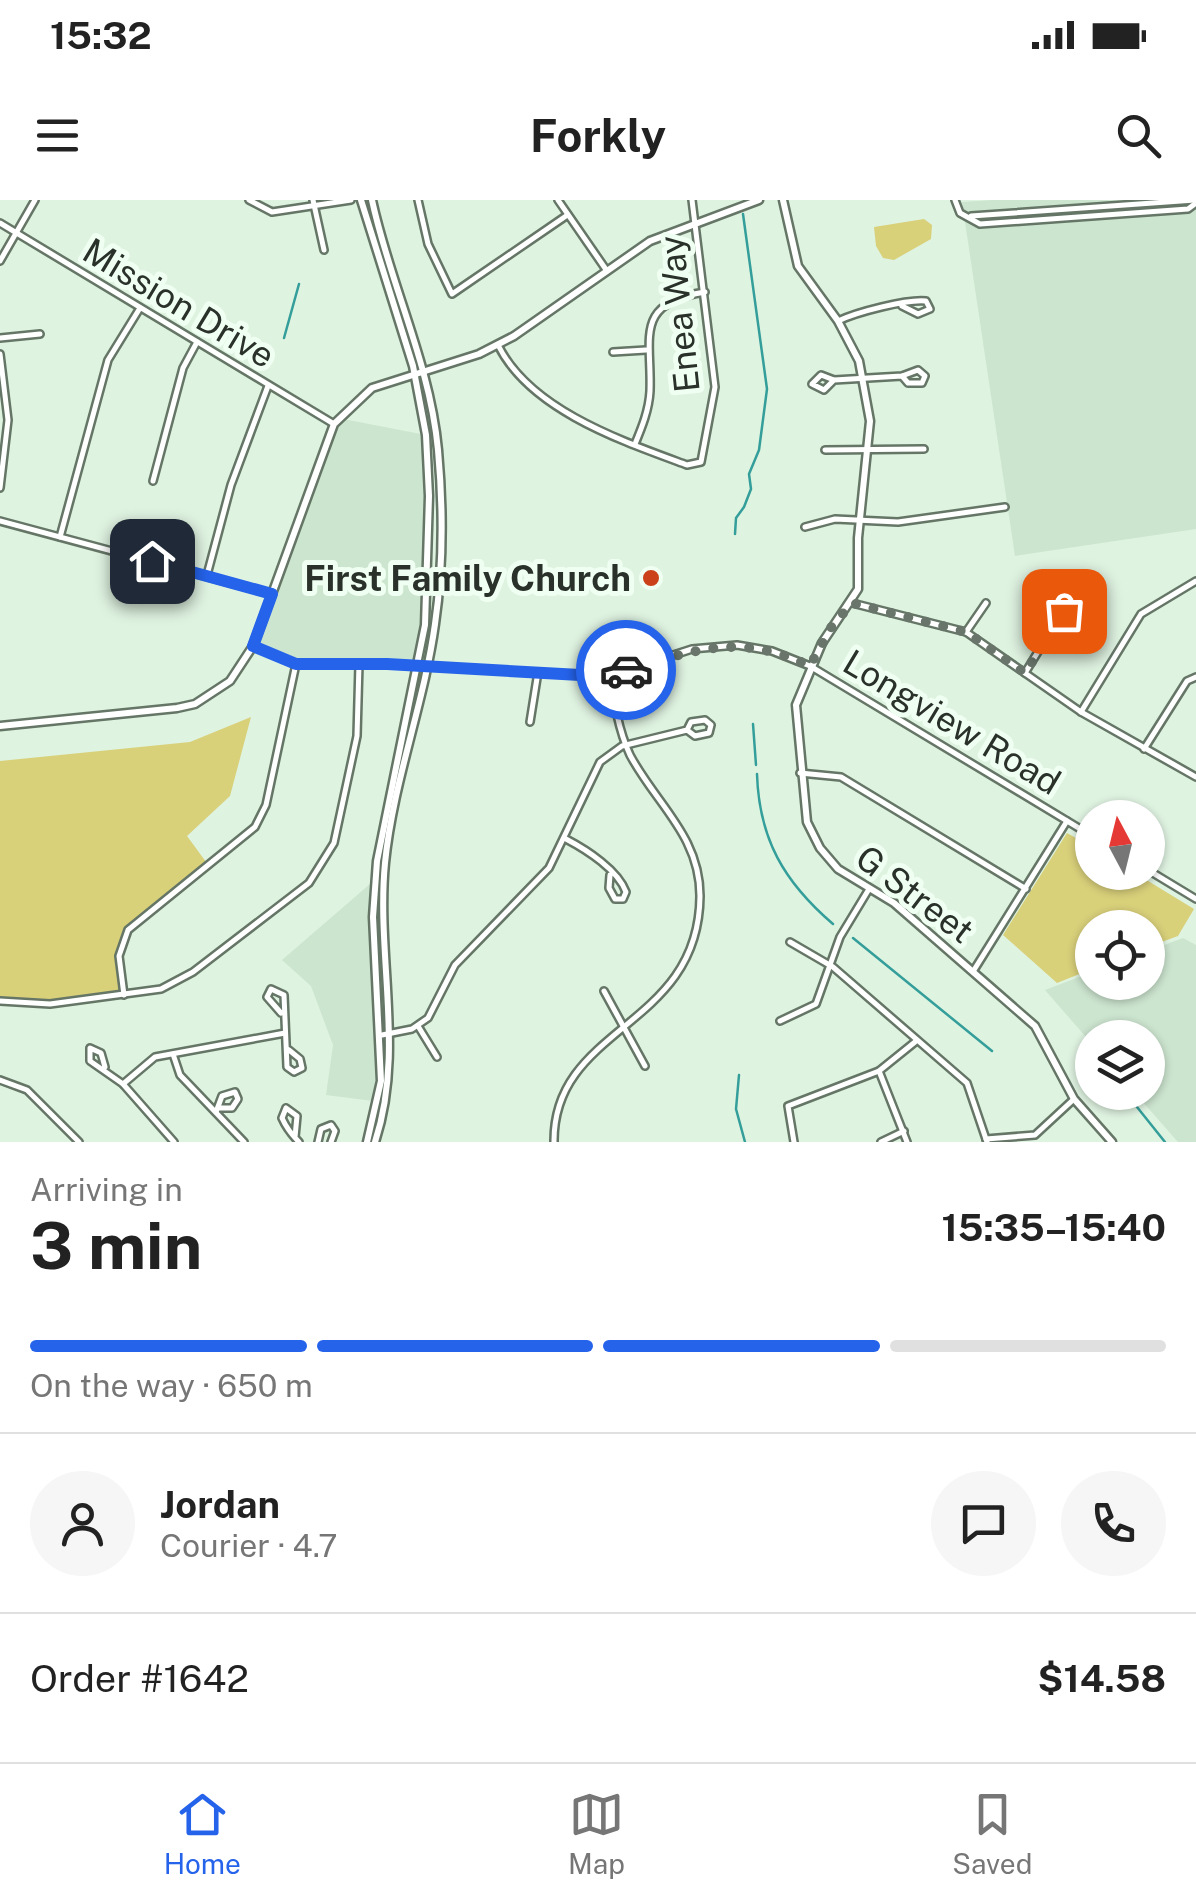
<!DOCTYPE html>
<html lang="en">
<head>
<meta charset="utf-8">
<style>
  :root { --surface:#fff; --page:#f6f6f6; --text:#222; --muted:#767676; --line:#e0e0e0; --accent:#2563eb }
  body { margin:0; font-family:"Public Sans",sans-serif; background:var(--page); color:var(--text); height:100vh; display:flex; flex-direction:column; font-size:38px; white-space:nowrap }
  * { box-sizing:border-box; margin:0 }
  p { font-size:32px; color:var(--muted) }
  .icon { flex:none; width:55px; height:55px; fill:none; stroke:currentColor; stroke-width:2; stroke-linecap:round; stroke-linejoin:round }
  .map { position:relative; height:942px; overflow:hidden }
  .panel { display:flex; flex-direction:column; background:var(--surface); flex:1 }
  .panel>* { flex:none }
  .needle { width:65px; rotate:353deg }
  .fabs { position:absolute; left:1075px; top:600px; display:grid; gap:20px }
  .fabs a { display:grid; place-items:center; width:90px; height:90px; border-radius:50%; background:var(--surface); box-shadow:0 2px 8px #0004; font-size:50px }
  .pin { position:absolute; display:grid; place-items:center; width:85px; height:85px; color:#fff; margin:-42px; border-radius:20px; box-shadow:0 5px 15px #0006 }
  .courier { position:absolute; display:grid; place-items:center; width:100px; height:100px; margin:-50px; border:8px solid #2563eb; border-radius:50%; background:#fff; color:#222; box-shadow:0 2px 12px #0007 }
  .overview em { font-style:normal; font-weight:700 }
  .overview div { display:flex; flex-direction:column-reverse }
  .overview { display:flex; align-items:center; justify-content:space-between; height:170px; padding:0 30px }
  h1 { font-size:65px; font-weight:700; line-height:75px }
  .bar { display:grid; grid-template-columns:repeat(4,1fr); gap:15px 10px; align-content:center; height:120px; padding:0 30px }
  .bar i { height:12px; border-radius:8px; background:var(--line) }
  .bar .selected { background:var(--accent) }
  .bar p { grid-column:span 4 }
  .line { display:flex; align-items:center; gap:25px; padding:0 30px; border-top:2px solid var(--line) }
  .line div { flex:1 }
  .round { display:grid; place-items:center; flex:none; width:105px; height:105px; border-radius:52px; background:var(--page) }
  .status { display:flex; justify-content:space-between; align-items:center; height:70px; padding:0 50px; background:var(--surface); direction:ltr }
  .status svg { height:28px; fill:currentColor }
  header { display:flex; justify-content:space-between; align-items:center; height:130px; padding:0 30px; background:var(--surface); font-size:45px; font-weight:700 }
  .tabs { display:flex; justify-content:space-around; align-items:center; height:140px; border-top:2px solid var(--line); background:var(--surface); font-size:28px; color:var(--muted) }
  .tabs a { display:grid; justify-items:center; gap:5px }
  .tabs .selected { color:var(--accent) }
  .map>svg:first-child { display:block }
  .built { fill:#cce5cf }
  .green { fill:#d9d07a }
  .lines { fill:none; stroke-linecap:round; stroke-linejoin:round }
  .stream { stroke:#349e9a; stroke-width:2.5 }
  .street-casing { stroke:#657667; stroke-width:10 }
  .secondary-casing { stroke:#657667; stroke-width:11 }
  .street { stroke:#fff; stroke-width:5 }
  .secondary { stroke:#fff; stroke-width:6 }
  .done { stroke:#69756a; stroke-width:10; stroke-dasharray:0 18 }
  .route { stroke:#2563eb; stroke-width:12 }
  .poi-dot { fill:#ca411a; stroke:#effff1; stroke-width:4 }
  .labels { text-anchor:middle; dominant-baseline:central; stroke-width:10; stroke-linejoin:round; paint-order:stroke }
  .street-label { font-size:35px; fill:#2a312a; stroke:#effff1 }
  .poi-label { font-size:35px; font-weight:bold; fill:#2a312a; stroke:#effff1; text-anchor:end }
</style>
</head>
<body>
<div class="status"><b>15:32</b><svg viewBox="0 0 49 12"><path d="M0 12V9h3v3zM5 12V6h3v6zM10 12V3h3v9zM15 12V0h3v12zM26 1h20v11H26zM47 4h2v5h-2z"/></svg></div>
<header><svg class="icon" aria-label="menu" viewBox="0 0 24 24"><path d="M4 6h16M4 12h16M4 18h16"/></svg>Forkly<svg class="icon" aria-label="search" viewBox="0 0 24 24"><circle cx="10" cy="10" r="6"/><path d="M15 15l6 6"/></svg></header>
<div class="map">
<svg width="1196" height="942" viewBox="0 0 1196 942">
  <rect width="100%" height="100%" fill="#dff3e1"/>
  <!-- built -->
  <g class="built">
    <polygon points="993,0 1196,0 1196,329 1015,356 962,2"/>
    <polygon points="338,218 426,235 428,388 416,466 296,464 253,446"/>
    <polygon points="370,684 378,864 373,901 326,895 333,845 311,786 282,760"/>
    <polygon points="1183,738 1196,745 1196,942 1178,942 1135,893 1148,892 1148,838 1092,838 1092,844 1045,790 1092,772 1092,782 1148,782 1148,751"/>
  </g>
  <!-- green -->
  <g class="green">
    <polygon points="924,19 932,25 931,39 894,60 883,58 876,46 874,27"/>
    <polygon points="251,517 230,596 187,636 209,666 128,730 119,756 124,795 50,804 0,801 0,561 190,542"/>
    <polygon points="1067,633 1092,647 1092,672 1135,673 1194,709 1178,736 1148,747 1148,728 1092,728 1092,769 1057,783 1003,735"/>
  </g>
  <g class="lines">
    <!-- stream -->
    <g class="stream">
      <polyline points="284,138 299,84"/>
      <polyline points="735,334 736,318 744,307 751,289 749,274 759,250 767,189 743,14"/>
      <polyline points="753,524 756,565"/>
      <path d="M 757,574 C 759,639 784,682 833,724"/>
      <polyline points="853,738 992,851"/>
      <polyline points="739,875 736,909 745,942"/>
      <polyline points="1125,892 1165,942"/>
    </g>
    <defs>
      <g id="street">
        <polyline points="249,0 272,12 351,0"/>
        <polyline points="313,0 324,50"/>
        <polyline points="418,0 428,44 452,94 566,16"/>
        <polyline points="558,0 607,71"/>
        <polyline points="955,0 960,13 980,24 1188,9 1196,3"/>
        <polyline points="971,16 1195,0"/>
        <polyline points="0,23 334,224"/>
        <polyline points="0,61 35,0"/>
        <path d="M 838,121 C 857,112 907,99 926,101 L 930,109 L 918,114 L 902,106"/>
        <polyline points="0,138 40,134"/>
        <path d="M 498,145 C 530,210 622,241 687,265 L 701,262 L 715,187 L 692,0"/>
        <polyline points="613,152 646,150"/>
        <polyline points="0,154 8,220 0,288"/>
        <polyline points="834,180 824,190 812,184 821,175 834,180 902,176 918,170 925,176 922,183 908,183 902,176"/>
        <path d="M 635,244 C 642,227 649,210 650,191 C 652,138 633,103 705,92"/>
        <polyline points="825,250 924,249"/>
        <polyline points="153,281 183,168 197,142"/>
        <polyline points="0,321 272,394"/>
        <polyline points="805,327 835,319 898,322 1005,307"/>
        <polyline points="60,337 108,160 140,108"/>
        <polyline points="207,375 231,285 268,186"/>
        <polyline points="852,403 966,432 1081,512 1196,577"/>
        <polyline points="966,432 986,403"/>
        <polyline points="253,446 296,464 387,464 580,475 627,470 692,449 737,445 772,451 810,466 1092,636"/>
        <polyline points="1025,473 1063,411"/>
        <polyline points="1081,512 1141,414 1196,381"/>
        <polyline points="530,522 538,472"/>
        <polyline points="1144,549 1187,481 1196,477"/>
        <polyline points="800,573 841,577 1026,689"/>
        <path d="M 566,639 C 587,650 618,670 626,692 L 623,699 L 615,699 L 609,688 L 610,675"/>
        <polyline points="1148,670 1196,699"/>
        <polyline points="790,742 833,767 967,883 987,942"/>
        <polyline points="974,770 1067,621"/>
        <polyline points="604,791 645,866"/>
        <polyline points="124,795 119,756 128,730 255,627 266,605 296,464"/>
        <polyline points="0,801 50,804 161,789 193,772 309,683 334,643 357,536 359,464"/>
        <polyline points="281,813 267,797 271,789 284,795 287,867 294,872 302,868 300,859 289,850"/>
        <polyline points="780,821 816,804 840,737 869,689"/>
        <polyline points="418,826 437,857"/>
        <polyline points="382,835 412,829 428,818 455,765 549,668 600,562 622,546 687,530 695,536 709,533 711,525 705,520 691,522 687,530"/>
        <polyline points="173,854 180,875 244,942"/>
        <polyline points="105,867 101,853 90,848 90,861 123,884 174,942"/>
        <polyline points="879,871 907,942"/>
        <polyline points="0,880 27,890 79,942"/>
        <polyline points="123,884 155,857 285,833"/>
        <polyline points="216,912 222,896 235,892 238,899 232,908 220,908"/>
        <path d="M 295,937 L 297,916 L 286,908 L 282,918 C 286,927 292,935 299,942"/>
        <polyline points="986,939 1035,935 1074,899"/>
        <polyline points="318,942 321,929 331,925 335,931 331,942"/>
        <path d="M 554,942 C 553,825 699,829 700,696 C 700,636 656,604 630,555 C 618,529 614,501 610,473"/>
        <polyline points="794,942 788,906 879,871 915,842"/>
        <polyline points="881,942 904,931"/>
      </g>
      <g id="secondary">
        <polyline points="361,0 413,166 426,235 429,296 425,425 377,661 373,717 381,881 367,942"/>
        <path d="M 372,0 C 390,84 430,163 438,250 C 443,305 443,369 435,424 C 424,504 393,582 385,663 C 376,756 405,852 375,942"/>
        <polyline points="783,0 798,66 838,121 859,161 870,221 858,338 858,389 822,443 796,505 807,622 820,648 838,669 894,703 1035,826 1074,899 1112,942"/>
        <polyline points="0,526 177,508 195,504 230,481 253,446 334,224 372,188 479,154 514,136 650,41 759,0"/>
      </g>
    </defs>
    <!-- street casing -->
    <use href="#street" class="street-casing"/>
    <!-- secondary casing -->
    <use href="#secondary" class="secondary-casing"/>
    <!-- street -->
    <use href="#street" class="street"/>
    <!-- secondary -->
    <use href="#secondary" class="secondary"/>
  </g>
  <g class="lines">
    <!-- done -->
    <path class="done" d="M 626,470 C 698,450 737,432 810,466 L 832,426 L 852,403 L 966,432 L 1025,473 L 1064,411"/>
    <!-- route -->
    <polyline class="route" points="152,361 272,394 253,446 296,464 387,464 580,475 626,470"/>
  </g>
  <!-- markers -->
  <circle class="poi-dot" cx="651" cy="378" r="10"/>
  <g class="labels">
    <!-- street labels -->
    <g class="street-label">
      <text transform="translate(179 103) rotate(31)">Mission Drive</text>
      <text transform="translate(679 114) rotate(-96)">Enea Way</text>
      <text transform="translate(952 522) rotate(31)">Longview Road</text>
      <text transform="translate(915 694) rotate(37)">G Street</text>
    </g>
    <!-- poi labels -->
    <g class="poi-label">
      <text x="631" y="378">First Family Church</text>
    </g>
  </g>
</svg>
<div class="fabs">
<a><svg class="needle" viewBox="-14 -14 28 28"><path d="M0-13l5 13h-10z" fill="#e53935"/><path d="M0 13l5-13h-10z" fill="#767676"/></svg></a>
<a><svg class="icon" aria-label="locate" viewBox="0 0 24 24"><circle cx="12" cy="12" r="6"/><path d="M12 2v4M12 18v4M2 12h4M18 12h4"/></svg></a>
<a><svg class="icon" aria-label="layers" viewBox="0 0 24 24"><path d="M12 4l9 5-9 5-9-5zM3 14l9 5 9-5"/></svg></a>
</div>
<div class="pin" style="left:1064px;top:411px;background:#ea580c"><svg class="icon" aria-label="bag" viewBox="0 0 24 24"><path d="M5 8h14l-1 12H6zM9 8a3 3 0 0 1 6 0"/></svg></div>
<div class="pin" style="left:152px;top:361px;background:#1f2937"><svg class="icon" aria-label="home" viewBox="0 0 24 24"><path d="M3 11l9-7 9 7M6 9v11h12V9"/></svg></div>
<div class="courier" style="left:626px;top:470px"><svg class="icon" aria-label="car" viewBox="0 0 24 24"><path d="M5 17H2v-5l4-1 3-4h7l3 4 3 1v5h-3M9 17h6M6 11h13"/><circle cx="7" cy="17" r="2"/><circle cx="17" cy="17" r="2"/></svg></div>
</div>
<section class="panel">
<div class="overview"><div><h1>3 min</h1><p>Arriving in</p></div><em>15:35–15:40</em></div>
<div class="bar"><i class="selected"></i><i class="selected"></i><i class="selected"></i><i></i><p>On the way · 650 m</p></div>
<div class="line" style="height:180px"><a class="round"><svg class="icon" aria-label="person" viewBox="0 0 24 24"><circle cx="12" cy="8" r="4"/><path d="M4 21q1-7 8-7t8 7"/></svg></a><div><b>Jordan</b><p>Courier · 4.7</p></div><a class="round"><svg class="icon" aria-label="chat" viewBox="0 0 24 24"><path d="M4 5h16v11H9l-5 4z"/></svg></a><a class="round"><svg class="icon" aria-label="phone" viewBox="0 0 24 24"><path d="M5 4h4l2 5-3 2q2 4 5 5l2-3 5 2v4C11 20 4 13 5 4z"/></svg></a></div>
<div class="line" style="height:130px"><div>Order #1642</div><b>$14.58</b></div>
</section>
<nav class="tabs">
<a class="selected"><svg class="icon" aria-label="home" viewBox="0 0 24 24"><path d="M3 11l9-7 9 7M6 9v11h12V9"/></svg>Home</a>
<a><svg class="icon" aria-label="map" viewBox="0 0 24 24"><path d="M3 6l6-2 6 2 6-2v14l-6 2-6-2-6 2zM9 4v14M15 6v14"/></svg>Map</a>
<a><svg class="icon" aria-label="saved" viewBox="0 0 24 24"><path d="M7 4h10v16l-5-4-5 4z"/></svg>Saved</a>
</nav>
</body>
</html>
